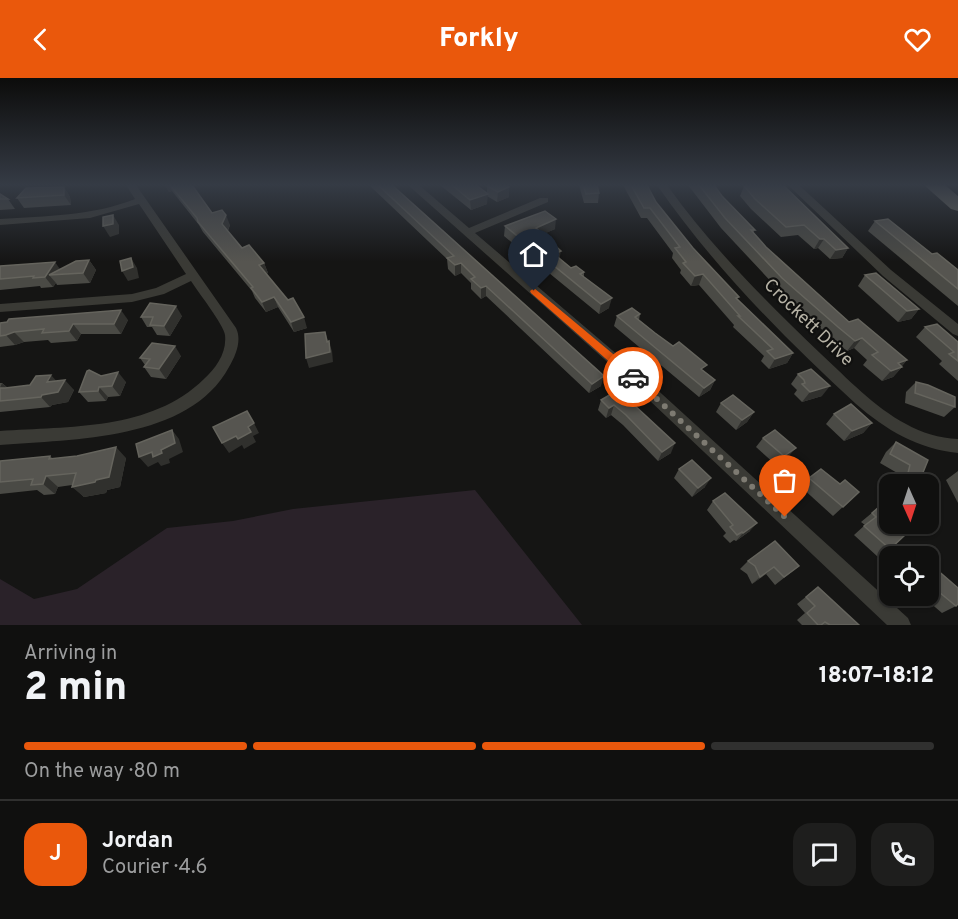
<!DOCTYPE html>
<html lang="en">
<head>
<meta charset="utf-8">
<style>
  :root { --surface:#10100f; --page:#1e1e1d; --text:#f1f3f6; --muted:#9c9d9e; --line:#30302f; --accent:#ea580c }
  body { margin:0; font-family:Overpass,sans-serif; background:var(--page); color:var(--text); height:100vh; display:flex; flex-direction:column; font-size:22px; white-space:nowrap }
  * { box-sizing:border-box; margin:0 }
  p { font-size:20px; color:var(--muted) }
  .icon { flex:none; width:33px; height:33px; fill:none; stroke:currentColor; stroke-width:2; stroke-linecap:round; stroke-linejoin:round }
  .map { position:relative; height:547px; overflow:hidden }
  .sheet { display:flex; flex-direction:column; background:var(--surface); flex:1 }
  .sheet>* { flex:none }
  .needle { width:39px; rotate:177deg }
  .buttons { position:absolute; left:879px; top:396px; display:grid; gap:12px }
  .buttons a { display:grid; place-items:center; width:60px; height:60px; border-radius:12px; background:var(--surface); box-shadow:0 2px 4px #0004,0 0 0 2px var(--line); font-size:30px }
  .pin { position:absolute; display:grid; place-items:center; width:51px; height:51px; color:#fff; margin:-62px -26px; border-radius:50% 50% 50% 0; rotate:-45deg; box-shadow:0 0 6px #0007 }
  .pin .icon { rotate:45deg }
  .courier { position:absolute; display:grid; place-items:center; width:60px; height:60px; margin:-30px; border:4px solid #ea580c; border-radius:50%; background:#fff; color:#222; box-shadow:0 2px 8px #0007 }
  .overview em { font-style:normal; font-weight:800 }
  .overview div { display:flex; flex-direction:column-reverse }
  .overview { display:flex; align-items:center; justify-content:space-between; height:102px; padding:0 24px }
  h1 { font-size:39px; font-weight:800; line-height:45px }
  .bar { display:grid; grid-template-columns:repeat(4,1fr); gap:9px 6px; align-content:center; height:72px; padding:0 24px }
  .bar i { height:8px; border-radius:4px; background:var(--line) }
  .bar .on { background:var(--accent) }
  .bar p { grid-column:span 4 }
  .line { display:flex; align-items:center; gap:15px; padding:0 24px; border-top:2px solid var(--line) }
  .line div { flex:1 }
  .round { display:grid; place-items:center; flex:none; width:63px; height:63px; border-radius:18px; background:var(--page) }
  header { display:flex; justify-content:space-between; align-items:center; height:78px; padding:0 24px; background:var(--accent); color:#fff; font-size:27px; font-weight:800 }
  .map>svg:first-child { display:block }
  .green { fill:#2a2229 }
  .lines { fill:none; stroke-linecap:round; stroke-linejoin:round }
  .minor { fill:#3a3a35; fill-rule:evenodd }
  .motorway { fill:#6b6a61; fill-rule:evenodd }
  .wall { fill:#4a4a45 }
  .shaded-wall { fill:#30302d }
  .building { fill:#565550; stroke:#65645d; stroke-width:1.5 }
  .route { fill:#ea580c }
  .done { stroke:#7e7b72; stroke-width:6; stroke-dasharray:0 10.8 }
  .labels { text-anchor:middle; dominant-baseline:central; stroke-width:4.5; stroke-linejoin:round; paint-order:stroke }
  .street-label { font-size:18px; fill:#b6b2a5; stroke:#10100f }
</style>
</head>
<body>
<header><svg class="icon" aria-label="back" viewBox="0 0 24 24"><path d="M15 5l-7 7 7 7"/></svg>Forkly<svg class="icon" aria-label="heart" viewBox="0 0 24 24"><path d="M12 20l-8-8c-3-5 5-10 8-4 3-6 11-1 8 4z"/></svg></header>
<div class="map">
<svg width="958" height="547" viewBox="0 0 958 547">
  <rect width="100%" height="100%" fill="#151514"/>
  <!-- green -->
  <polygon class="green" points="475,412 582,547 0,547 0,501 34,521 77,511 167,450 233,443 293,431"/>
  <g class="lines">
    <!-- minor -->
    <g class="minor">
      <path d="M 126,107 L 136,107 L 236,250 C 242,262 236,277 229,289 C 189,363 73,361 0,367 L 0,353 C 69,348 151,353 204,301 C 216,290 227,275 225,257 C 224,247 198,214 191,203 L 164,216 L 132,224 L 0,234 L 0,226 L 132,216 L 156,210 L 186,196 L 139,126 L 90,140 L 0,147 L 0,141 C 46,138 92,138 135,121 Z"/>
      <polygon points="408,107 419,107 469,150 540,120 548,120 548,124 475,155 640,296 908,540 911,547 887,547 630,304"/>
      <path d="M 657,107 L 667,107 C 712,170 766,223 821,276 C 848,301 874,329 906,346 C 922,355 939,360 958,361 L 958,375 C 918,371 886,352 856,326 C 784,260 713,188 657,107 Z"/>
      <polygon points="788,107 799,107 891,192 958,246 958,258 953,256 883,198"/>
    </g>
    <!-- motorway -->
    <polygon class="motorway" points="924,107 945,107 958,118 958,133 951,131"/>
  </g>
  <!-- wall -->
  <g class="wall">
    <polygon points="165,107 192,107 212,135 230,147 228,153 242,170 264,185 268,195 266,196 307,250 294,254 278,229 266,234 255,220 252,213 203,154 199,147 172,113 169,114"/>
    <polygon points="369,107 392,107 601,308 589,315 486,218 481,221 471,211 471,205 461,195 455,198 448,191 447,181"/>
    <polygon points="440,107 476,107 487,115 487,108 509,119 497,124 487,118 487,126 471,132"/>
    <polygon points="579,107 597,107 599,115 598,125 584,125"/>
    <polygon points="623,107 647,107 656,124 693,170 738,222 793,275 787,285 769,291 761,283 764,278 733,249 734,247 699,207 691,208 680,195 681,192 672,180 673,175 647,140 641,140"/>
    <polygon points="688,107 714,107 722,118 755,152 753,155 766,169 849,244 907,282 902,288 902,289 893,299 882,303 863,287 867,282 854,270 847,273 830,259 777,210 721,150"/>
    <polygon points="744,108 848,170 842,180 830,181 818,170 814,171 798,157 781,159 751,131 740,118"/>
    <polygon points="64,109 70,119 71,127 24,130 17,120"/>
    <polygon points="0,116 8,121 15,131 0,132"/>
    <polygon points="875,143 958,192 958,228 868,153"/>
    <polygon points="505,148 555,151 543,156 560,181 571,190 584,194 584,199 609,230 599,236 504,158"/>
    <polygon points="89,182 96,192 90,205 57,207 56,205 53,209 41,210 40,208 0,212 0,188 60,191"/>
    <polygon points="865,197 919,231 911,241 898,244 858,208"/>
    <polygon points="640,236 639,242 715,302 710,312 699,319 614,248 617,238"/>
    <polygon points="182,238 170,258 157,257 152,249 147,249 141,239"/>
    <polygon points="128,242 121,256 81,256 77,263 51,265 48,262 24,264 15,267 0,269 0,245"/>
    <polygon points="925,249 958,264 958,303 939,286 942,283 916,259"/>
    <polygon points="181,278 166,301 151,299 144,289 145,287 140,280"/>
    <polygon points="798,296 822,318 802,324 794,316 797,312 791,306"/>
    <polygon points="101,298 126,304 120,318 108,319 106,323 88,324 79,314"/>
    <polygon points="56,303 74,312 68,324 52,327 50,329 0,334 0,305 2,305 8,310"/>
    <polygon points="916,304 955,329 944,339 905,325 906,314"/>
    <polygon points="618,312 671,375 658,383 623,347 611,337 606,340 598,332 601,322"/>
    <polygon points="721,325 754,334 747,344 736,352 716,334"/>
    <polygon points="834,336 872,345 863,355 844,363 826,346"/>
    <polygon points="763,360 788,379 776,387 756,369"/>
    <polygon points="896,364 920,402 913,406 902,406 897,404 899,396 880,385 886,374"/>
    <polygon points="50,378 53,381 77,378 126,380 120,409 107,412 106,415 84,419 72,407 58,409 55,416 44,417 37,412 0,416 0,383"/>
    <polygon points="679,391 705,409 692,419 674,400"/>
    <polygon points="958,393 958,425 946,402"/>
    <polygon points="809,400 840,406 859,414 833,438 801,409"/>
    <polygon points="713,423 750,453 736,463 734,462 730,465 723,458 726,455 707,432"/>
    <polygon points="879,429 887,440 890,471 878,479 854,457 865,447 861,444"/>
    <polygon points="748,483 799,488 775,507 766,496 752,506 747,496 740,491"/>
    <polygon points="928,484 956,528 942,535 922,518 928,518"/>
    <polygon points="818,509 858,547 802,547 797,542 805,535 797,526"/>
  </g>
  <!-- shaded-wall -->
  <g class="shaded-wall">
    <polygon points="165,107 169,107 172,113 169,114"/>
    <polygon points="64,109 70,119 71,127 64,117"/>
    <polygon points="509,109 509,119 497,124 498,114"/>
    <polygon points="488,116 487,126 471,132 470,122"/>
    <polygon points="113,137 119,147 119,156 110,159 103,148"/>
    <polygon points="226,137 230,147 226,156 222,146"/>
    <polygon points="556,141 555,151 535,160 536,150"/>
    <polygon points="820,161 824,161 818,170 814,171"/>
    <polygon points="848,170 842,180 830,181 836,172"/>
    <polygon points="561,173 559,183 554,176"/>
    <polygon points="131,180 137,190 139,200 128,203 122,193"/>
    <polygon points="89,182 96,192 90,205 83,195"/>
    <polygon points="55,184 62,194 49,197 56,205 53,209 45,199"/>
    <polygon points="264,185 268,195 263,197 259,187"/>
    <polygon points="461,185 461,195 455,198 455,187"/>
    <polygon points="703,196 699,207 691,208 695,198"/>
    <polygon points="486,208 486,218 481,221 481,210"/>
    <polygon points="274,219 278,229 266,234 262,224"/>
    <polygon points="612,220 609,230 599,236 601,226"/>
    <polygon points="176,228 182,238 170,258 164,248"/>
    <polygon points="919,231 911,241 898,244 907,233"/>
    <polygon points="121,232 128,242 121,256 114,246"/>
    <polygon points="304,239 307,250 294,254 291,244"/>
    <polygon points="73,246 81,256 77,263 69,253"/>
    <polygon points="14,254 24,264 15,267 6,257"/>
    <polygon points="325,254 332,273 333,284 309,290 306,280 327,264"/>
    <polygon points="862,260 854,270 847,273 855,263"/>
    <polygon points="175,268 181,278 166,301 159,291"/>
    <polygon points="793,275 787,285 769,291 775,281"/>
    <polygon points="907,282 900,290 902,289 893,299 882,303 898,285"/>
    <polygon points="118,294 126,304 120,318 112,308"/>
    <polygon points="51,297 60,307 47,304"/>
    <polygon points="604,298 601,308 589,315 592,306"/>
    <polygon points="65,302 74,312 68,324 52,327 50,329 41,319 42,317"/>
    <polygon points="715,302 710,312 699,319 704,310"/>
    <polygon points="2,305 13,315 0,310"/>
    <polygon points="830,308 822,318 802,324 810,314"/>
    <polygon points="99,309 108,319 106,323 98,313"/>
    <polygon points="614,327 611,337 606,340 609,330"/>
    <polygon points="754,334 747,344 736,352 742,342"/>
    <polygon points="254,345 259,355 253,358 256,364 244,371 242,367 229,375 222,365"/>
    <polygon points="872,345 863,355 844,363 852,353"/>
    <polygon points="172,352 179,361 183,374 169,381 170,385 161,388 158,384 148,389 139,379 152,374 161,372"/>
    <polygon points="675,365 671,375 658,383 662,374"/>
    <polygon points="116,369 126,380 120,409 107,412 106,415 84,419 72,409 96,402"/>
    <polygon points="796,370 788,379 776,387 784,378"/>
    <polygon points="46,398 58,409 55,416 43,406"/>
    <polygon points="711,400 705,409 692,419 698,410"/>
    <polygon points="757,445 750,453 736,463 743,455"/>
    <polygon points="774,489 766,496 752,506 760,499"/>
  </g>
  <!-- building -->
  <g class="building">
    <polygon points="170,107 192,107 212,135 222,132 226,137 222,146 242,170 249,167 264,185 259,187 288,222 293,220 304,239 291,244 274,219 262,224 251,210 253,209 198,144 197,140"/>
    <polygon points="378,107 392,107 604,298 592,306 486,208 481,210 471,201 475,199 461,185 455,187 447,180 454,178"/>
    <polygon points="452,107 476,107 488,116 470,122"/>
    <polygon points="489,107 506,107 509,109 498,114 487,108"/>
    <polygon points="583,107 597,107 599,115 586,116"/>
    <polygon points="631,107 647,107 656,124 693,170 739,219 736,220 793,275 775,281 767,273 773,271 738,238 740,238 703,196 695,198 683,185 686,184 675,170 680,169 650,130 644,130"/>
    <polygon points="699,107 714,107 722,118 755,152 751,152 766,169 849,244 858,241 907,282 898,285 902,289 891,293 872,277 878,274 862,260 855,263 838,249 782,200 725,140"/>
    <polygon points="756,107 783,107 848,170 836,172 824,161 820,161 804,147 786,149 755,121 744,108"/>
    <polygon points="64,109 64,117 17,120 26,110"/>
    <polygon points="0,116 8,121 0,121"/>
    <polygon points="545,133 556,141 536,150 561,173 554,176 571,190 576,188 584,194 580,196 612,220 601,226 505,148"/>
    <polygon points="113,137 113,146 103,148 103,139"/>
    <polygon points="888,141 932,176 937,175 958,192 958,211 875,143"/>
    <polygon points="131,180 133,189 122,193 120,183"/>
    <polygon points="89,182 83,195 49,197 76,183"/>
    <polygon points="55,184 45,199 33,200 34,198 0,201 0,188"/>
    <polygon points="876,195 919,231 907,233 865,197"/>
    <polygon points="150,225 176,228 164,248 150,247 153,239 141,239"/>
    <polygon points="632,230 640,236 635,239 655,255 673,268 679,264 707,287 701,291 715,302 704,310 617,238"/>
    <polygon points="121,232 114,246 73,246 69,253 42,255 44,251 14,254 6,257 0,258 0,245 7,244 9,241"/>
    <polygon points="937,246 958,264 958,283 949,276 954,274 925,249"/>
    <polygon points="325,254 327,264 329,263 330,274 306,280 305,256"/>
    <polygon points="152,265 175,268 159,291 144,289 150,281 140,280"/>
    <polygon points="811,291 830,308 810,314 802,306 805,305 804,302 798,296"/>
    <polygon points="89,292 101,298 118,294 112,308 99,309 98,313 79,314 87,293"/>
    <polygon points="51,297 47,304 65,302 58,314 42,317 41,319 0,323 0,310 5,310 30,307 36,298"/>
    <polygon points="916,304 928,307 955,319 955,329 915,315"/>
    <polygon points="618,312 675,365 662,374 626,337 614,327 609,330 601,322"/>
    <polygon points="733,317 754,334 742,342 721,325"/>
    <polygon points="851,326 872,345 852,353 834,336"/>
    <polygon points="247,333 254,345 248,349 251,354 238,361 236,358 222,365 213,349"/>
    <polygon points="172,352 175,365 161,372 162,375 153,379 152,374 139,379 136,366"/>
    <polygon points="775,352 796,370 784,378 763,360"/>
    <polygon points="896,364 928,382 920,402 908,395 910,387 890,376"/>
    <polygon points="116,369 109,399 96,402 95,404 72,409 76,395 46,398 43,406 31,407 33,401 0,404 0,383 50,378 49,381 77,378"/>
    <polygon points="692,382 711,400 698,410 679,391"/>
    <polygon points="821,391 840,406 845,402 859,414 843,429 809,400"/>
    <polygon points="725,415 757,445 743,455 742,454 737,457 730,449 733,447 713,423"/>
    <polygon points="879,429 890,437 887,440 890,442 890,446 893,446 906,456 890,471 864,448 876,439 872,435"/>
    <polygon points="775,463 799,488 784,499 774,489 760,499 755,488 748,483"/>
    <polygon points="928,484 958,510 958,526 956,528 928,505"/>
    <polygon points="818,509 859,547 830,547 825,544 821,547 818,547 807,535 815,528 806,519"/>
  </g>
  <!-- sky -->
  <linearGradient id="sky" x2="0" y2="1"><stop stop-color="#0c0c0b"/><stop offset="0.58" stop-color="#353b45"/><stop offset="1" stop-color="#353b45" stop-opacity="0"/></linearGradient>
  <rect width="958" height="184" fill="url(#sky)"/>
  <!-- route -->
  <polygon class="route" points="534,210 637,296 637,302 630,302 531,215 530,213"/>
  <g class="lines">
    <!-- done -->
    <polyline class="done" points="633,299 785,439"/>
  </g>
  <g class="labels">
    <!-- street labels -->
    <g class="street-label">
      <text transform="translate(808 245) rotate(44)">Crockett Drive</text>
    </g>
  </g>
</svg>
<div class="buttons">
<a><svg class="needle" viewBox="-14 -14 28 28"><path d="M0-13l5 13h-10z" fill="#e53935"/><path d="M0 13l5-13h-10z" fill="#9c9d9e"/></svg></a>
<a><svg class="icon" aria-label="locate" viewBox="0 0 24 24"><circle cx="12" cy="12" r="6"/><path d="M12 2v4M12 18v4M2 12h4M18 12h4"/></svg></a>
</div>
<div class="pin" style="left:785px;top:439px;background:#ea580c"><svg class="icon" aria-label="bag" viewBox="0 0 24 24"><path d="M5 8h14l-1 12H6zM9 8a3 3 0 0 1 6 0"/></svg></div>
<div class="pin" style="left:534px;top:213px;background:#1f2937"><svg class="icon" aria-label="home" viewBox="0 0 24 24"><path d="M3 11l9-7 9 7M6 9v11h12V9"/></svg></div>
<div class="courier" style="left:633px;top:299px"><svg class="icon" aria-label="car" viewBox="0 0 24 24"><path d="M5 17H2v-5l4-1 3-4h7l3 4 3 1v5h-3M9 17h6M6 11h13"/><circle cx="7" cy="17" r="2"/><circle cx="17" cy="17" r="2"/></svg></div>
</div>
<section class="sheet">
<div class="overview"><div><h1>2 min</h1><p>Arriving in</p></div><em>18:07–18:12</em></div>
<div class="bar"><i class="on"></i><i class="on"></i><i class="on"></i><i></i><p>On the way · 80 m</p></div>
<div class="line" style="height:108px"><b class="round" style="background:var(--accent);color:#fff">J</b><div><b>Jordan</b><p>Courier · 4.6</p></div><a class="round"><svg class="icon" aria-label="chat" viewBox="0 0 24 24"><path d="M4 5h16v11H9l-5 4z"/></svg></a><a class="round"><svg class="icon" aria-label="phone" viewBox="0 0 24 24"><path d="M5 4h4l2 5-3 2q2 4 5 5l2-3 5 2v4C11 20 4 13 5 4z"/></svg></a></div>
</section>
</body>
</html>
